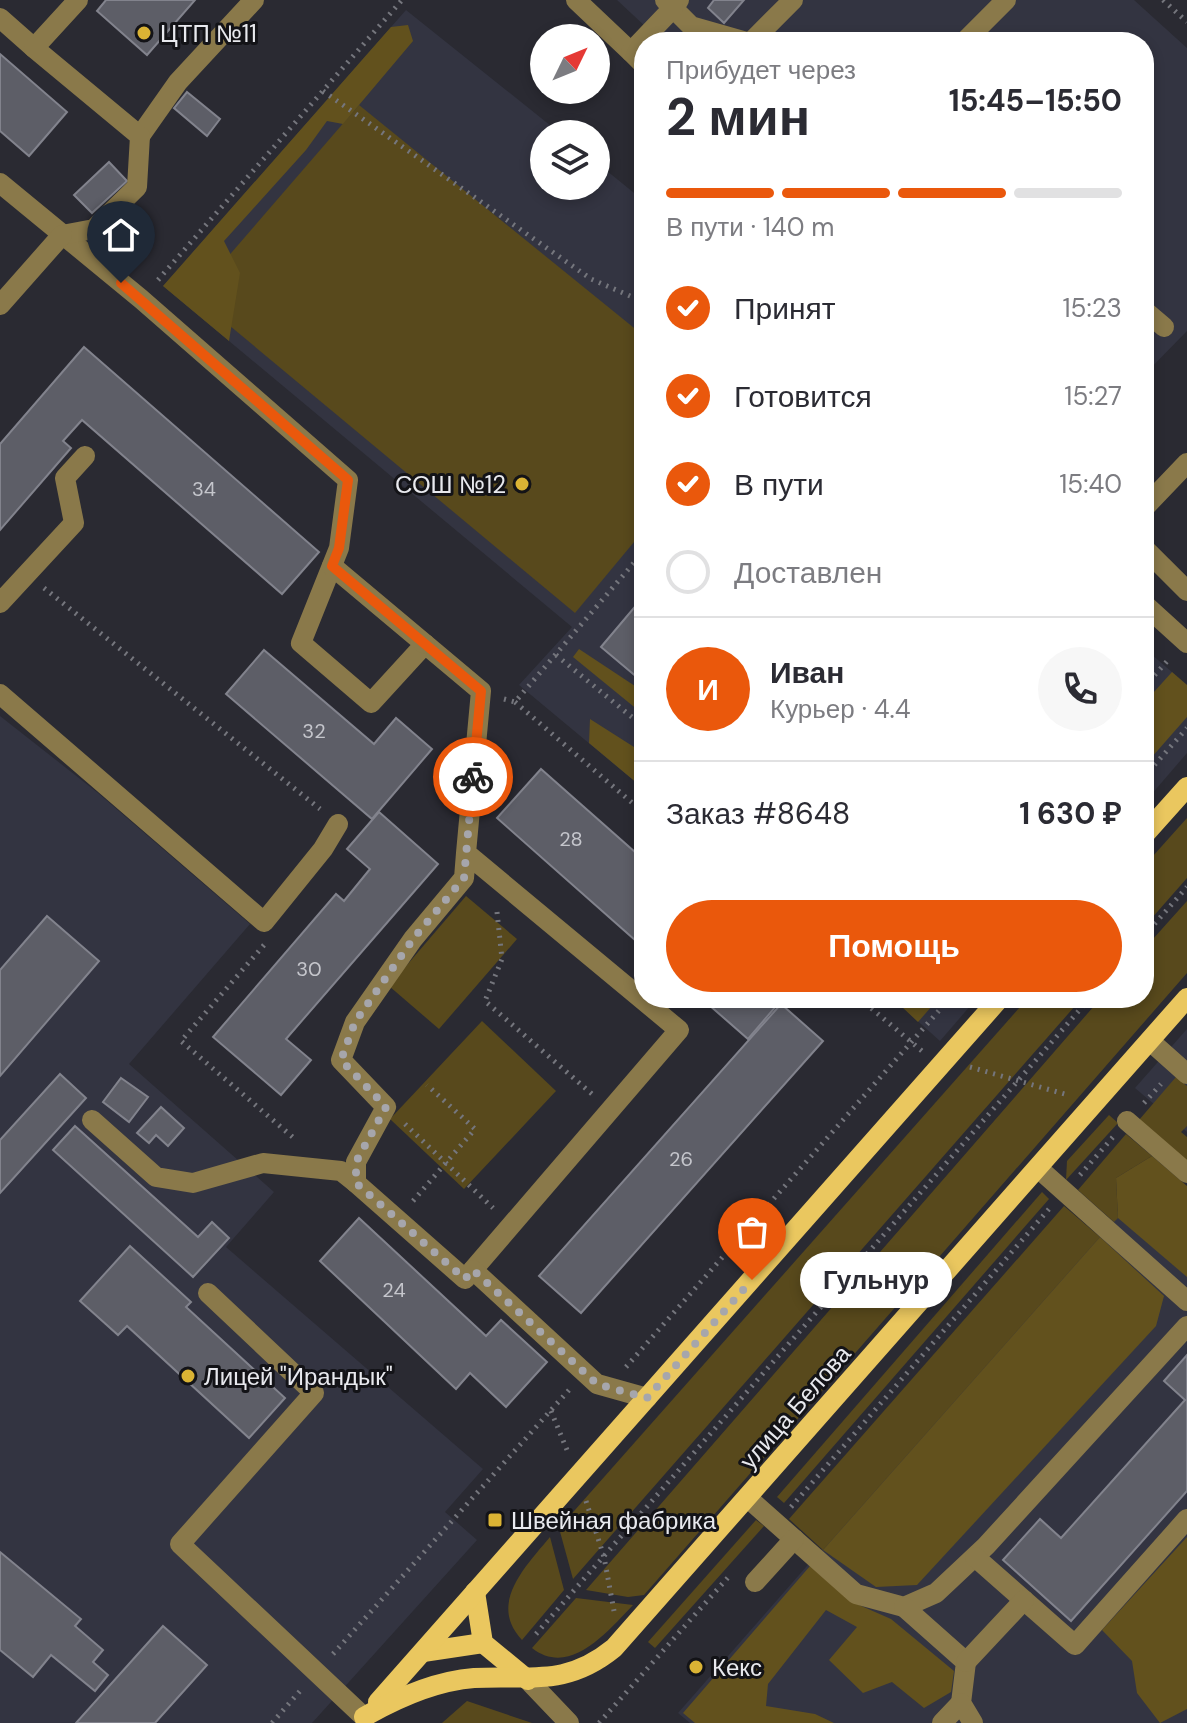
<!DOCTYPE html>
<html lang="ru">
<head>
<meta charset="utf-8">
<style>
  :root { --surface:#fff; --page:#f7f7f7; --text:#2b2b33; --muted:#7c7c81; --line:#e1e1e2; --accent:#ea580c }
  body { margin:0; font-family:"DM Sans",sans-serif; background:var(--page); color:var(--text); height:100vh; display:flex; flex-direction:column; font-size:30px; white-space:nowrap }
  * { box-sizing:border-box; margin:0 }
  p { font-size:26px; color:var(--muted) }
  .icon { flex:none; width:44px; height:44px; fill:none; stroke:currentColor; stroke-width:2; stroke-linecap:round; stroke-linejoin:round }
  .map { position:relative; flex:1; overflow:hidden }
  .drawer { position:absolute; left:634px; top:32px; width:520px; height:976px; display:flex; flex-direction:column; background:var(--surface); border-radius:32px; box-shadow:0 4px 12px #0003 }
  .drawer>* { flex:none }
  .needle { width:52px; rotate:47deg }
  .tools { position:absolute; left:530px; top:24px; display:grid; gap:16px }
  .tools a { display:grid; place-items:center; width:80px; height:80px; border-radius:50%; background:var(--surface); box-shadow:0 4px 12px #0003; font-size:40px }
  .pin { position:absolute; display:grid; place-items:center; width:68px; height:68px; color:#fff; margin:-82px -34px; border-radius:50% 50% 50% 0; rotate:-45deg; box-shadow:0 0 8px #0007 }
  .pin .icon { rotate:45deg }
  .courier { position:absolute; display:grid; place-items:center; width:80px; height:80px; margin:-40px; border:6px solid #ea580c; border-radius:50%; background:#fff; color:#222; box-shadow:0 2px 10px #0007 }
  .bubble { position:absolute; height:56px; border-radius:28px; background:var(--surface); box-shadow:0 4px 12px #0003; font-size:26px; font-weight:700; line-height:56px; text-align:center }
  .summary em { font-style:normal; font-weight:700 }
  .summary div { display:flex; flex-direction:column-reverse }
  .summary { display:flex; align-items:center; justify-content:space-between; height:136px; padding:0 32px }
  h1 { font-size:52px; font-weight:700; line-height:60px }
  .bar { display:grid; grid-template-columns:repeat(4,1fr); gap:12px 8px; align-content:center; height:96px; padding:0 32px }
  .bar i { height:10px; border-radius:6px; background:var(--line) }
  .bar .active { background:var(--accent) }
  .bar p { grid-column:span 4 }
  .line { display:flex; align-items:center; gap:20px; padding:0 32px; border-top:2px solid var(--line) }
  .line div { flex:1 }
  .round { display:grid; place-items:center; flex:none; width:84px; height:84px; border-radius:42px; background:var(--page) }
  ol { padding:0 32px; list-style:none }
  li { display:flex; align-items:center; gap:24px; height:88px }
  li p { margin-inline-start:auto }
  li .icon { padding:8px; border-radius:50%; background:var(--accent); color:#fff; stroke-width:4 }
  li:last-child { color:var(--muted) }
  li i { width:44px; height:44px; border:4px solid var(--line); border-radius:50% }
  .primary-button { display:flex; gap:16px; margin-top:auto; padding:16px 32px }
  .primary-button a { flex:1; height:92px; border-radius:48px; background:var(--accent); color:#fff; font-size:32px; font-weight:700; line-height:92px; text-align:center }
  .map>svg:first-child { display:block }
  .built { fill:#333441 }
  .green { fill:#58491c }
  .forest { fill:#62511d }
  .building { fill:#5d5e67; stroke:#82838d; stroke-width:2 }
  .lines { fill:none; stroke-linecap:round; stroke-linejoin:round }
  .path { stroke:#75767d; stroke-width:5; stroke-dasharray:2 6; stroke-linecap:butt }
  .minor { stroke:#8a794a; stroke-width:20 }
  .major { stroke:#eac75f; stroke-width:20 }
  .done { stroke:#a6a6ac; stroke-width:8; stroke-dasharray:0 14.4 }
  .route { stroke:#ea580c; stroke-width:10 }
  .poi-dot { fill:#dab334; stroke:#131317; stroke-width:3 }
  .labels { text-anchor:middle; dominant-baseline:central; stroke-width:6; stroke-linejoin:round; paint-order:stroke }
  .number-label { font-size:20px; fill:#c5c6cc }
  .poi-label { font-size:24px; fill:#e8e9ee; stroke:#131317; text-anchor:start }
  .street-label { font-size:24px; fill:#e8e9ee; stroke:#131317 }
</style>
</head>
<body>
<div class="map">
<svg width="1187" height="1723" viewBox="0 0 1187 1723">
  <rect width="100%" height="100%" fill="#2a2a32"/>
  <!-- built -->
  <g class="built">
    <polygon points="617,0 1134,0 1187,48 1187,331 1144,375 1144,42 662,42"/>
    <polygon points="406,10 561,134 544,134 544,186 596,186 596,162 644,201 644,789 519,685 572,627 163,286"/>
    <polygon points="1144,648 1187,685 1187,753 1144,803"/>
    <polygon points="0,716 98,793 250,924 129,1064 274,1192 226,1247 483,1469 445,1512 477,1540 312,1723 0,1723"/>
    <polygon points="892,998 977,998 940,1041"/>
    <polygon points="1187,1029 1187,1132 1135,1088"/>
    <polygon points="1155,1169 1187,1198 1187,1723 690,1723 678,1713"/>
  </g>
  <!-- green -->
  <g class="green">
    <polygon points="359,105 644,336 644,530 575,613 194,296"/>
    <polygon points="1187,818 1187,878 1144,927 1144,866"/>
    <polygon points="466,896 517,939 439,1029 389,986"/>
    <polygon points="1187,901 1187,973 644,1595 628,1597 586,1590 1101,998 1144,998 1144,949"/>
    <polygon points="1028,998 1082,998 573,1579 559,1528"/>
    <polygon points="482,1021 556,1091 464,1189 390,1119"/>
    <polygon points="1176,1077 1187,1086 1187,1126 1181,1132 1187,1137 1187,1162 1139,1120"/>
    <polygon points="1109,1115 1118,1123 1066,1180 1067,1161"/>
    <polygon points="1126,1134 1152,1156 1116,1178 1118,1218 1114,1222 1078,1190"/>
    <polygon points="1042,1192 1049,1199 784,1503 777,1497"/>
    <polygon points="1064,1206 1100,1237 823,1550 789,1519"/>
    <polygon points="756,1520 764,1526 655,1648 648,1642"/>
    <path d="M 550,1537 L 564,1590 L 522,1640 C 488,1604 525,1567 550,1537 Z"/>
    <path d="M 576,1598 L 633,1605 C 608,1631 570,1678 532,1648 Z"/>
    <polygon points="467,1701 532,1723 442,1723"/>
  </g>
  <!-- forest -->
  <g class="forest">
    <polygon points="408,25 413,41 343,124 327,121 306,150 224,241 240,273 229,341 163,286 391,27"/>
    <polygon points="579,649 644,692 644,715 573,657"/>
    <polygon points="1172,672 1187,685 1187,717 1144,766 1144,703"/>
    <polygon points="590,719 634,747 644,749 644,789 589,743"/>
    <polygon points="906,998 939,998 918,1022 900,1005"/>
    <polygon points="1152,1156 1187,1186 1187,1277 1118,1218 1116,1178"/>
    <polygon points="1100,1237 1164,1296 1156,1326 917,1585 876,1587 823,1550"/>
    <polygon points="1187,1537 1187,1709 1160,1723 1137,1693 1132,1661 1102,1630"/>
    <polygon points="810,1566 850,1601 891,1619 954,1671 951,1692 924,1708 892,1682 863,1693 829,1660 857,1627 826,1610 768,1684 766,1706 815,1714 834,1723 695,1723 683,1713"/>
  </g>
  <!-- building -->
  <g class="building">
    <polygon points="106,0 195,0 147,55 97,11"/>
    <polygon points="714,0 744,0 724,23 708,8"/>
    <polygon points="0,54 67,112 29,156 0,131"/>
    <polygon points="187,92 220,119 207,136 174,108"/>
    <polygon points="109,162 127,181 92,213 74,195"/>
    <polygon points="84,347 319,552 282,594 82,420 63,441 71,448 0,530 0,444"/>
    <polygon points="644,596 644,683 601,647"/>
    <polygon points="264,650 374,744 396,718 432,749 372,819 226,694"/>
    <polygon points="541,769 644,860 644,948 497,818"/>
    <polygon points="379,812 438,864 286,1039 311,1060 281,1095 213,1037 336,894 344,901 370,869 347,849"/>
    <polygon points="47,916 99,961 0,1076 0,970"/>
    <polygon points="701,998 783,998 748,1039"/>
    <polygon points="781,1004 823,1041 581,1313 539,1276"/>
    <polygon points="60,1074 86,1098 0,1193 0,1140"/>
    <polygon points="121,1078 148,1097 129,1122 103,1102"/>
    <polygon points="161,1107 184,1128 168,1146 156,1135 149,1143 137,1133"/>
    <polygon points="75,1126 198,1237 212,1222 229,1238 193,1277 53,1150"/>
    <polygon points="359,1218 486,1336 501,1320 547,1362 506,1407 470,1373 456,1389 320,1261"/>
    <polygon points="130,1246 191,1302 186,1307 285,1398 249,1438 127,1326 118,1335 80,1301"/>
    <polygon points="1187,1355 1187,1491 1071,1621 1003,1560 1040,1519 1061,1538 1185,1400 1164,1381"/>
    <polygon points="0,1552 81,1619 75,1626 103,1650 93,1662 108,1675 95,1691 51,1655 33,1677 0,1650"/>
    <polygon points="163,1626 207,1665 155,1723 76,1723"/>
  </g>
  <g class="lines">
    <!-- path -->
    <g class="path">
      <polyline points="1163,0 1187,22"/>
      <polyline points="323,91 591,279 644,302"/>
      <polyline points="158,280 402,0"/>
      <polyline points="44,588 320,809"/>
      <polyline points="556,655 644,727"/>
      <polyline points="1144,687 1170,658"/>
      <polyline points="504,699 515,702 644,551"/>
      <polyline points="515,702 644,813"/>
      <polyline points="1144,777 1187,728"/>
      <polyline points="497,912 502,959 485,1001 592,1094"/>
      <polyline points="1144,936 1187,887"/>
      <polyline points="264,945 181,1041 296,1140"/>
      <polyline points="859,998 922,1051"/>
      <polyline points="970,1067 1068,1095"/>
      <polyline points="1144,1103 1161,1084"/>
      <polyline points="405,1124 493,1208"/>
      <polyline points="1080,1175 1113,1137"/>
      <polyline points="413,1201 475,1129 427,1085"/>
      <polyline points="626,1367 950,998"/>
      <polyline points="551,1411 567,1450"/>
      <polyline points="586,1501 604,1557 614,1611"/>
      <polyline points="791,1507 1049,1209"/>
      <polyline points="536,1634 1090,998"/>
      <polyline points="333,1654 569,1390"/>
      <polyline points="272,1723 300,1691"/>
      <polyline points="599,1723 731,1574"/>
    </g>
    <!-- minor -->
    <g class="minor">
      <polyline points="576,0 631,52"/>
      <polyline points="679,0 673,8 691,26 747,42"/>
      <polyline points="0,18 34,48"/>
      <polyline points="751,42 793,0"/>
      <polyline points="964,42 1006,0"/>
      <polyline points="644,65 631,52 673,8 665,0"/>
      <polyline points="140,136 178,82 254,0"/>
      <polyline points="0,183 141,299 348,480 339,548 301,643 371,703 425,644 481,691 466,853 679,1030 465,1279 356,1183 356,1162 386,1107 341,1060 355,1022 413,939 464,878 466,853"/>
      <polyline points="62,235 94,229 137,187 140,136 34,48 78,0"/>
      <polyline points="0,305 62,235"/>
      <polyline points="1144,310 1164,327"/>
      <polyline points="1144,508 1187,463"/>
      <polyline points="1144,548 1187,591"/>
      <polyline points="332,566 425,644"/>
      <polyline points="0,603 74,523 65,478 85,456"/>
      <polyline points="1144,604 1187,643"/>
      <polyline points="0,694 264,922 323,849 338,824"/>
      <polyline points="1150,1041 1187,1074"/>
      <polyline points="92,1120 156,1177 193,1183 263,1163 341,1171 356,1183"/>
      <polyline points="1127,1121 1187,1173"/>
      <polyline points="1038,1168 1187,1301"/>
      <polyline points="473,1270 597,1384 647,1398"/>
      <polyline points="208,1293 314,1393 180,1544 364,1717"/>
      <polyline points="749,1499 856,1594 904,1607 936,1593 986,1546 1187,1326"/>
      <polyline points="975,1557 1075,1645 1187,1519"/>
      <polyline points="755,1582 794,1539"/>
      <polyline points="904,1607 966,1662 961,1703 973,1723"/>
      <polyline points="966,1662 1024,1600"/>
      <polyline points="528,1680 569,1723"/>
      <polyline points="942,1723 961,1703"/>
    </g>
    <!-- major -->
    <g class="major">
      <polyline points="1144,835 1187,787"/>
      <polyline points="475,1592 483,1643 528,1680"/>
      <polyline points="423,1652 483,1643"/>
      <polyline points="378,1702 1000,998"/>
      <path d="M 364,1717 C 397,1698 436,1681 474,1678 C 531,1675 566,1687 614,1648 L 1187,998"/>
    </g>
  </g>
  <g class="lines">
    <!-- done -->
    <polyline class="done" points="473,777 464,878 413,939 355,1022 341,1060 386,1107 356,1162 356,1183 465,1279 473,1270 597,1384 647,1398 752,1280"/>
    <!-- route -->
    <polyline class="route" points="121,283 348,480 339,548 332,566 481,691 473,777"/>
  </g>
  <!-- markers -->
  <g class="poi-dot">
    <circle cx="144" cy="33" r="8"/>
    <circle cx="522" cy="484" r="8"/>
    <circle cx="188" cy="1376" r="8"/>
    <rect x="487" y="1512" width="16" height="16" rx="4"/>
    <circle cx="696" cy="1667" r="8"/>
  </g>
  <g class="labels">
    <!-- number labels -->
    <g class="number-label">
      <text x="204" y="489">34</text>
      <text x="314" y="731">32</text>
      <text x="571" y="839">28</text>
      <text x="309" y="969">30</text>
      <text x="681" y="1159">26</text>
      <text x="394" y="1290">24</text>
    </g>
    <!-- poi labels -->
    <g class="poi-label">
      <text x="160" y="33">ЦТП №11</text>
      <text x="506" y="484" text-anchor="end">СОШ №12</text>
      <text x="204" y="1376">Лицей "Ирандык"</text>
      <text x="511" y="1520">Швейная фабрика</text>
      <text x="712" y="1667">Кекс</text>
    </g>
    <!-- street labels -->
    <g class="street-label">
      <text transform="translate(795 1407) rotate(-49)">улица Белова</text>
    </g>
  </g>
</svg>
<div class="tools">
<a><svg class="needle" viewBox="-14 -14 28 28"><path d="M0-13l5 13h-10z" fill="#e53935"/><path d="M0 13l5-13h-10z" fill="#7c7c81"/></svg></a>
<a><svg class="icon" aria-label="layers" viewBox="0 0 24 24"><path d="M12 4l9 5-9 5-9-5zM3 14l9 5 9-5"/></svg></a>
</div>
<div class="pin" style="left:752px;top:1280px;background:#ea580c"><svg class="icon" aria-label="bag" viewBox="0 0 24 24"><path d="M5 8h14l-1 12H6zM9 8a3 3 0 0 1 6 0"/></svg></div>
<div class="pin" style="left:121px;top:283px;background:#1f2937"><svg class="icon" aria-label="home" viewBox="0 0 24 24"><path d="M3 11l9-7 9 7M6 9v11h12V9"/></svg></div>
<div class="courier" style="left:473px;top:777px"><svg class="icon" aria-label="bike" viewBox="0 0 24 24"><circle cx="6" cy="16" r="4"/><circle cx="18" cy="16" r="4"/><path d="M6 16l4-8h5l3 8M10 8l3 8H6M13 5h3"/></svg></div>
<div class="bubble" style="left:800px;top:1252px;width:152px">Гульнур</div>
<section class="drawer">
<div class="summary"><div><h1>2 мин</h1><p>Прибудет через</p></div><em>15:45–15:50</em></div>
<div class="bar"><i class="active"></i><i class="active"></i><i class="active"></i><i></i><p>В пути · 140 m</p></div>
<ol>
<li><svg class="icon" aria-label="check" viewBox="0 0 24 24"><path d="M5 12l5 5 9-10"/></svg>Принят<p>15:23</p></li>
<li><svg class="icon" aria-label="check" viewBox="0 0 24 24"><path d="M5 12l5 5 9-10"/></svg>Готовится<p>15:27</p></li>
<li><svg class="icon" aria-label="check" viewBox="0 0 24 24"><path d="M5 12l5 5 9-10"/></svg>В пути<p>15:40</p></li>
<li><i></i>Доставлен</li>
</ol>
<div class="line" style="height:144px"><b class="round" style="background:var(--accent);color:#fff">И</b><div><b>Иван</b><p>Курьер · 4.4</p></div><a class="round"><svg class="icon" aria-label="phone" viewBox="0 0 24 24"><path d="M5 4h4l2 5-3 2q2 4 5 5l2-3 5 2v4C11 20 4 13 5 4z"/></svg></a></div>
<div class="line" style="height:104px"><div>Заказ #8648</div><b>1 630 ₽</b></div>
<div class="primary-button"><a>Помощь</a></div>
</section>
</div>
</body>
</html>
